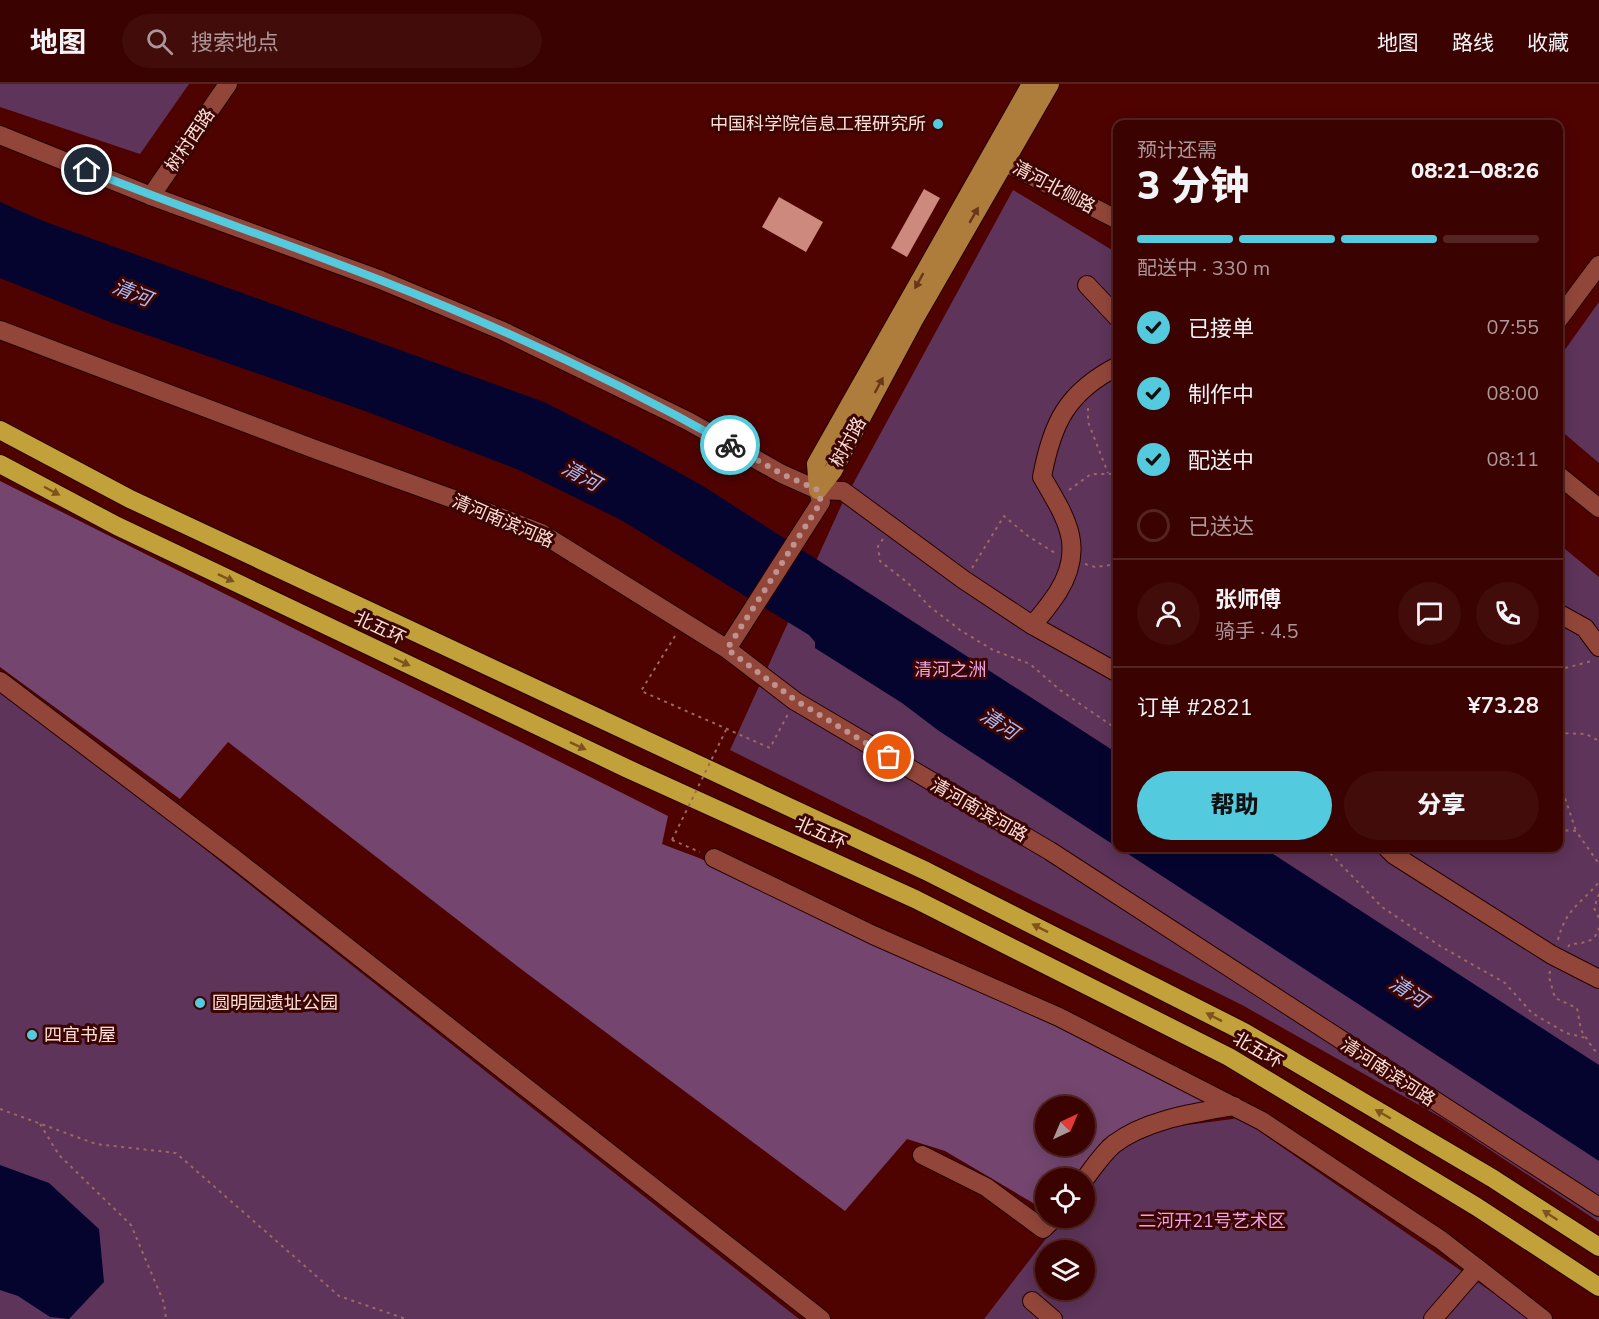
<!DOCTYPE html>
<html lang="zh">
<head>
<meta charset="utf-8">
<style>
  :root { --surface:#3a0200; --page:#410c0a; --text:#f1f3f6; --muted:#ab9799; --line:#542422; --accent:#54cade }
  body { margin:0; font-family:"Nunito Sans","Noto Sans SC",sans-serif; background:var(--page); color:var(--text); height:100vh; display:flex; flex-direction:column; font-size:22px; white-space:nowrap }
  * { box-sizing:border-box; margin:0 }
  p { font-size:20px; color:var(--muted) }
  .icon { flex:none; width:33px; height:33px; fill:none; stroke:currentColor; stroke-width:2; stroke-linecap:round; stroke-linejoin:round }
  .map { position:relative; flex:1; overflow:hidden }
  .drawer { position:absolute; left:1113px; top:36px; width:450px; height:732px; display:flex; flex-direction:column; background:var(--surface); border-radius:12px; box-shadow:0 3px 15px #0003,0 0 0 2px var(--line) }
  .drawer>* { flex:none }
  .needle { width:39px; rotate:44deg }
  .buttons { position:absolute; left:1035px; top:1012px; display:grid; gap:12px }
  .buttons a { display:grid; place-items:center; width:60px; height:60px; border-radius:50%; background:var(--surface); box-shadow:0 3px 15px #0003,0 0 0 2px var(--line); font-size:30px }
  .pin { position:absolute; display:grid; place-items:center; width:51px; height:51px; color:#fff; margin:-26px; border:3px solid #fff; border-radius:50%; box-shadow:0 2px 6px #0007 }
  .courier { position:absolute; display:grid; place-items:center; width:60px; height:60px; margin:-30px; border:4px solid #54cade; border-radius:50%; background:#fff; color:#222; box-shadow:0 2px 8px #0007 }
  .summary em { font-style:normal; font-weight:800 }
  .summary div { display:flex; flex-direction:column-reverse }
  .summary { display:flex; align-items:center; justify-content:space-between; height:102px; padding:0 24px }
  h1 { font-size:39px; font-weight:800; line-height:45px }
  .bar { display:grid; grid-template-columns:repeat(4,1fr); gap:9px 6px; align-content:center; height:72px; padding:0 24px }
  .bar i { height:8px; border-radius:4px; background:var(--line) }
  .bar .on { background:var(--accent) }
  .bar p { grid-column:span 4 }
  .line { display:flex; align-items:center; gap:15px; padding:0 24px; border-top:2px solid var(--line) }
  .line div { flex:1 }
  .round { display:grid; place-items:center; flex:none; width:63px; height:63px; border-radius:32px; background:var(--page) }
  ol { padding:0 24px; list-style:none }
  li { display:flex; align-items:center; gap:18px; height:66px }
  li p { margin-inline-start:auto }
  li .icon { padding:6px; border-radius:50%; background:var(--accent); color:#111; stroke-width:4 }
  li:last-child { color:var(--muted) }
  li i { width:33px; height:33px; border:3px solid var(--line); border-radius:50% }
  .primary-button { display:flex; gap:12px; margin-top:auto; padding:12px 24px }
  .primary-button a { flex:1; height:69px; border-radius:36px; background:var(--accent); color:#111; font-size:24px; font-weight:800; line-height:69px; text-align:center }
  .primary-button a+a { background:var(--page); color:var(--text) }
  header { display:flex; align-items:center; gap:36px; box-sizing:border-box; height:84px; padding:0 30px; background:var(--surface); border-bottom:2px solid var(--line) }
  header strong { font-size:28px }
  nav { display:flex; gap:33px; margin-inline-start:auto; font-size:21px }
  .search { width:420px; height:54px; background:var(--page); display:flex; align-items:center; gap:15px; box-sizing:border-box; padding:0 21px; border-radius:33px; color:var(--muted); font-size:22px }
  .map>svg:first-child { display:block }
  .green { fill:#5e345a; fill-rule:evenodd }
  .forest { fill:#74466f; fill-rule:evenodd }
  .water { fill:#04042f }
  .building { fill:#cd897d }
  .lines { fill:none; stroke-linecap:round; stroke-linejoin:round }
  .minor-casing { stroke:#250201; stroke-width:20 }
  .major-casing { stroke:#250201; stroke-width:20 }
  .highway-casing { stroke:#250201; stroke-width:20 }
  .path { stroke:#9d6864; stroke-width:2; stroke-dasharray:3 4.5; stroke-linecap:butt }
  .minor { stroke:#92463a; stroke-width:18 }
  .major { stroke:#af7d3b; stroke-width:18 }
  .highway { stroke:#c2a13b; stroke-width:18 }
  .path-bridge { stroke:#9d6864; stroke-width:2; stroke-dasharray:3 4.5; stroke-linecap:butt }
  .oneway { fill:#6a3519 }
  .oneway2 { fill:#7f531e }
  .done { stroke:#be928d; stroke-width:6; stroke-dasharray:0 10.8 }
  .route { stroke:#54cade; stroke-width:8 }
  .poi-dot { fill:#54cade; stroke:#3c0502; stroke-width:2 }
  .labels { text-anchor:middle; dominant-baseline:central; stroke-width:6; stroke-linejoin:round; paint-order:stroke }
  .poi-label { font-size:18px; fill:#fbdfd9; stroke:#3c0502; text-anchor:start }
  .street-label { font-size:18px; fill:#fbdfd9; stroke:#3c0502 }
  .park-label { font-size:18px; fill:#eca5e4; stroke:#3c0502 }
  .water-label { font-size:20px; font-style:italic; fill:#a8bcfb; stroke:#3c0502 }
</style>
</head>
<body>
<header>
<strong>地图</strong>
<div class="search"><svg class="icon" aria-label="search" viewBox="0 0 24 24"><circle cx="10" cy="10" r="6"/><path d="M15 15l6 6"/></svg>搜索地点</div>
<nav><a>地图</a><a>路线</a><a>收藏</a></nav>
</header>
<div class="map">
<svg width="1599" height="1235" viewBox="0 0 1599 1235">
  <rect width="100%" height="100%" fill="#4e0300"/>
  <!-- green -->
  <g class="green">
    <polygon points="0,0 189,0 140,70 0,23"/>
    <polygon points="1013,106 1117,169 1118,764 1558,764 1559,460 1599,493 1599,1138 1442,1034 1242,921 730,666 841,422"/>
    <polygon points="1599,218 1599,379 1559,345 1559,274"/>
    <polygon points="0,603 799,1235 0,1235"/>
    <path d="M 1240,1034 L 1531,1235 L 984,1235 L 1062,1134 L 1084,1134 L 1085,1105 L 1115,1066 L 1157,1045 ZM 1046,1167 L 1084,1167 L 1084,1206 L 1046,1206 Z"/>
  </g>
  <!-- forest -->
  <path class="forest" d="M 0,397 L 668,732 L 662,760 L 699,774 L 1059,941 L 1210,1019 L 1129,1041 L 1103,1056 L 1073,1095 L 1046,1095 L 1045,1126 L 945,1067 L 907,1055 L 845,1127 L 521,885 L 228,658 L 180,715 L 0,583 ZM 1046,1023 L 1084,1023 L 1084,1062 L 1046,1062 Z"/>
  <!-- water -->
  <g class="water">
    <polygon points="0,118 43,137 544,318 633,363 703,402 1117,669 1117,763 939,647 902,619 815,564 815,558 809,551 621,436 519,386 365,327 110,238 0,194"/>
    <polygon points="1119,764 1264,764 1585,972 1599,981 1599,1077"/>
    <polygon points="0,1081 49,1099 99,1145 104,1198 69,1235 50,1233 18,1212 0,1206"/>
  </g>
  <!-- building -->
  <g class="building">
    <polygon points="924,105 940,114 907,173 891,164"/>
    <polygon points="779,113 823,138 806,168 762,143"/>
  </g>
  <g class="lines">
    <defs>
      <g id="minor">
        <polyline points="0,51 151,112 381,196 503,247 688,337 782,390 818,406 843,407 964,496 1032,541 1118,589"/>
        <polyline points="992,72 1118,136"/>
        <polyline points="151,112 228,0"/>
        <polyline points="1087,201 1118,234"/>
        <polyline points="1558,236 1599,181"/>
        <polyline points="0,246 317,366 456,416 541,449 727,565 795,617 1050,767 1599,1123"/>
        <polyline points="1558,391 1599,424"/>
        <polyline points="1558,529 1585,544 1599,563"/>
        <path d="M 1032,541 C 1042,531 1050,520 1058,508 C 1086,463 1066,434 1042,393 C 1052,339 1067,308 1118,282"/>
        <polyline points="727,565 821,418 818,406"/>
        <polyline points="0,597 231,772 821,1235"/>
        <polyline points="1387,764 1394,771 1552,871 1599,895"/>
        <polyline points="714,774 873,851 1059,933 1262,1037 1441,1156 1543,1235"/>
        <polyline points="922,1071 986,1103 1043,1145 1054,1134"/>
        <path d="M 1084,1096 C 1094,1083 1102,1070 1114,1060 C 1147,1035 1195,1029 1234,1022"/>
        <polyline points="1032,1217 1053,1235"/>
        <polyline points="1433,1235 1477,1184"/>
      </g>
      <g id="major">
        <polyline points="818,406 833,387 914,236 1050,0"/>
        <polyline points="818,406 816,380 1031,0"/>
      </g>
      <g id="highway">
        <polyline points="0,346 130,415 926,787 1244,948 1492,1094 1599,1163"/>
        <polyline points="0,380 117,442 626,684 915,815 1229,973 1477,1123 1599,1203"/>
      </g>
    </defs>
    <!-- minor casing -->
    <use href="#minor" class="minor-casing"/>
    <!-- major casing -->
    <use href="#major" class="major-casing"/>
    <!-- highway casing -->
    <use href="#highway" class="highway-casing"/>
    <!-- path -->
    <g class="path">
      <polyline points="1088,324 1088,338 1108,389"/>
      <polyline points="1069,406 1091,390 1118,390"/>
      <polyline points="883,455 878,462 880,477 908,499 929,522 960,546 993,566 1030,580 1060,606 1118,646"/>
      <polyline points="1085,480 1095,483 1118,480"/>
      <polyline points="972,484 1004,432 1028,452 1055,469"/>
      <polyline points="675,552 641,607 770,664 788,630"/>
      <polyline points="1558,586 1592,577"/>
      <polyline points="1558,649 1586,650 1599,657"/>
      <polyline points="1558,693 1576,747"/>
      <polyline points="1558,746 1576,747 1599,780"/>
      <polyline points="672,756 700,768"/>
      <polyline points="1325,764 1382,823 1440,862 1505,899 1532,929 1566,949 1586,954"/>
      <polyline points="1599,810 1594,824 1599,834"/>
      <path d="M 1558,856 C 1566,824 1580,821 1599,798"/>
      <path d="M 1568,863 L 1570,860 C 1583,859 1595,859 1599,844"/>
      <polyline points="1550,887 1549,893 1555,914 1577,924 1581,946 1594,966 1599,968"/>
      <polyline points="0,1025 96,1060 176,1069 339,1212 406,1235"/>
      <polyline points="40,1040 59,1071 131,1141 164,1219 166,1235"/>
    </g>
    <!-- minor -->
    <use href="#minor" class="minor"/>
    <!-- major -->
    <use href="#major" class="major"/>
    <!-- highway -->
    <use href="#highway" class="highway"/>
    <!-- path-bridge -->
    <polyline class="path-bridge" points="672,756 726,646"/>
  </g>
  <!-- one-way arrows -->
  <defs><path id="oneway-solid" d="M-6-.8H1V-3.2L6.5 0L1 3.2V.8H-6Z" transform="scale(1.5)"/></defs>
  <g class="oneway">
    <use href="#oneway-solid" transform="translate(974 131) rotate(-60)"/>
    <use href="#oneway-solid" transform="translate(919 197) rotate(119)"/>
    <use href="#oneway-solid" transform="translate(879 301) rotate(-62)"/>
  </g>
  <g class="oneway2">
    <use href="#oneway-solid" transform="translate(52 407) rotate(28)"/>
    <use href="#oneway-solid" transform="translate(226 494) rotate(25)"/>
    <use href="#oneway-solid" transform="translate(402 578) rotate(25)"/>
    <use href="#oneway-solid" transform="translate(578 662) rotate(25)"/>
    <use href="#oneway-solid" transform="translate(1040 844) rotate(-153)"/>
    <use href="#oneway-solid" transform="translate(1214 933) rotate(-153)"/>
    <use href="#oneway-solid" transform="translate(1383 1030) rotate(-150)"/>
    <use href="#oneway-solid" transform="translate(1550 1131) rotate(-147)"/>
  </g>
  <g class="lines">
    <!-- done -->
    <polyline class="done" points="730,361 782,390 818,406 821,418 727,565 795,616 889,673"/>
    <!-- route -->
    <path class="route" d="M 87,86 C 184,125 283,158 380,196 C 498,242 620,299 730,361"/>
  </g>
  <!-- markers -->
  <g class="poi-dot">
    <circle cx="938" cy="40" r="6"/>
    <circle cx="200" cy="919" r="6"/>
    <circle cx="32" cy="951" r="6"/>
  </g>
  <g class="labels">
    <!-- poi labels -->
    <g class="poi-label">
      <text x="926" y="40" text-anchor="end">中国科学院信息工程研究所</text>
      <text x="212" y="919">圆明园遗址公园</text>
      <text x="44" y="951">四宜书屋</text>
    </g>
    <!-- street labels -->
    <g class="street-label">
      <text transform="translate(190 56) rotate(-56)">树村西路</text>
      <text transform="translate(1054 103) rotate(28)">清河北侧路</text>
      <text transform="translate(848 358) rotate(-61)">树村路</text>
      <text transform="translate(503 437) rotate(23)">清河南滨河路</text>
      <text transform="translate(380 544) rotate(25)">北五环</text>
      <text transform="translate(979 726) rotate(30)">清河南滨河路</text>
      <text transform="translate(821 749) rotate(24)">北五环</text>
      <text transform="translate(1258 966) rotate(30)">北五环</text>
      <text transform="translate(1388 988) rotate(33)">清河南滨河路</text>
    </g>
    <!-- park labels -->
    <g class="park-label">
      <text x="950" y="586">清河之洲</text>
      <text x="1212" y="1137">二河开21号艺术区</text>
    </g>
    <!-- water labels -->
    <g class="water-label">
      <text transform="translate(132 209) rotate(22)">清河</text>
      <text transform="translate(581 392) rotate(29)">清河</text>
      <text transform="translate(999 640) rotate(33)">清河</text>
      <text transform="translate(1408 908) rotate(33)">清河</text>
    </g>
  </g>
</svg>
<div class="buttons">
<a><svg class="needle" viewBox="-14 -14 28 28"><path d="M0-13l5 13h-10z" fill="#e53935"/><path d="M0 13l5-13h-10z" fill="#ab9799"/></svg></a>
<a><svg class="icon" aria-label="locate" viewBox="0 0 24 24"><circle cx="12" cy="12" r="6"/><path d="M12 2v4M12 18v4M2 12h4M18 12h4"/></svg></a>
<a><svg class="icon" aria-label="layers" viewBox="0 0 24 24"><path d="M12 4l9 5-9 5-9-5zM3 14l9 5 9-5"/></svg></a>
</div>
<div class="pin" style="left:889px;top:673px;background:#ea580c"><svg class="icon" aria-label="bag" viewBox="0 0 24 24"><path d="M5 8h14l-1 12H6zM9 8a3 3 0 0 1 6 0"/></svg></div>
<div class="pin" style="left:87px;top:86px;background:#1f2937"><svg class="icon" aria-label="home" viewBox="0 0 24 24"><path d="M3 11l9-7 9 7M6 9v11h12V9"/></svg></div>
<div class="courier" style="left:730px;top:361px"><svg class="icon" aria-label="bike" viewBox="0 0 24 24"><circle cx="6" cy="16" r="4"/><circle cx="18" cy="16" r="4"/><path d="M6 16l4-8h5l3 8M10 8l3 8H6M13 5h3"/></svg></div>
<section class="drawer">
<div class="summary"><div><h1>3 分钟</h1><p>预计还需</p></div><em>08:21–08:26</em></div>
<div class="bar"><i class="on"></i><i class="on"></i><i class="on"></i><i></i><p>配送中 · 330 m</p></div>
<ol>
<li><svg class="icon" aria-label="check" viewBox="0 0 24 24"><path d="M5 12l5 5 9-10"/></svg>已接单<p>07:55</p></li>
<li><svg class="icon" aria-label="check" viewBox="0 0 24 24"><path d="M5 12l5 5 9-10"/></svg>制作中<p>08:00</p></li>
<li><svg class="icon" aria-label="check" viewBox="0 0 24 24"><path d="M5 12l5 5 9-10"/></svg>配送中<p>08:11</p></li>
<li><i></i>已送达</li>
</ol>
<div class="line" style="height:108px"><a class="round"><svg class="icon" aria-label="person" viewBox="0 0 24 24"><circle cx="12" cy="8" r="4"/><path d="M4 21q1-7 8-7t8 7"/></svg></a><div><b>张师傅</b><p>骑手 · 4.5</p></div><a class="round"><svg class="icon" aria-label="chat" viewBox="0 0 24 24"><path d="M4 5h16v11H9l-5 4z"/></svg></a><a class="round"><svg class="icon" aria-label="phone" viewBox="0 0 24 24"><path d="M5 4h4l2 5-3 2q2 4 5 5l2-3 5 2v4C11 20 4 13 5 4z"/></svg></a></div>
<div class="line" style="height:78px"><div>订单 #2821</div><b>¥73.28</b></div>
<div class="primary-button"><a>帮助</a><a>分享</a></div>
</section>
</div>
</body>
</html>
